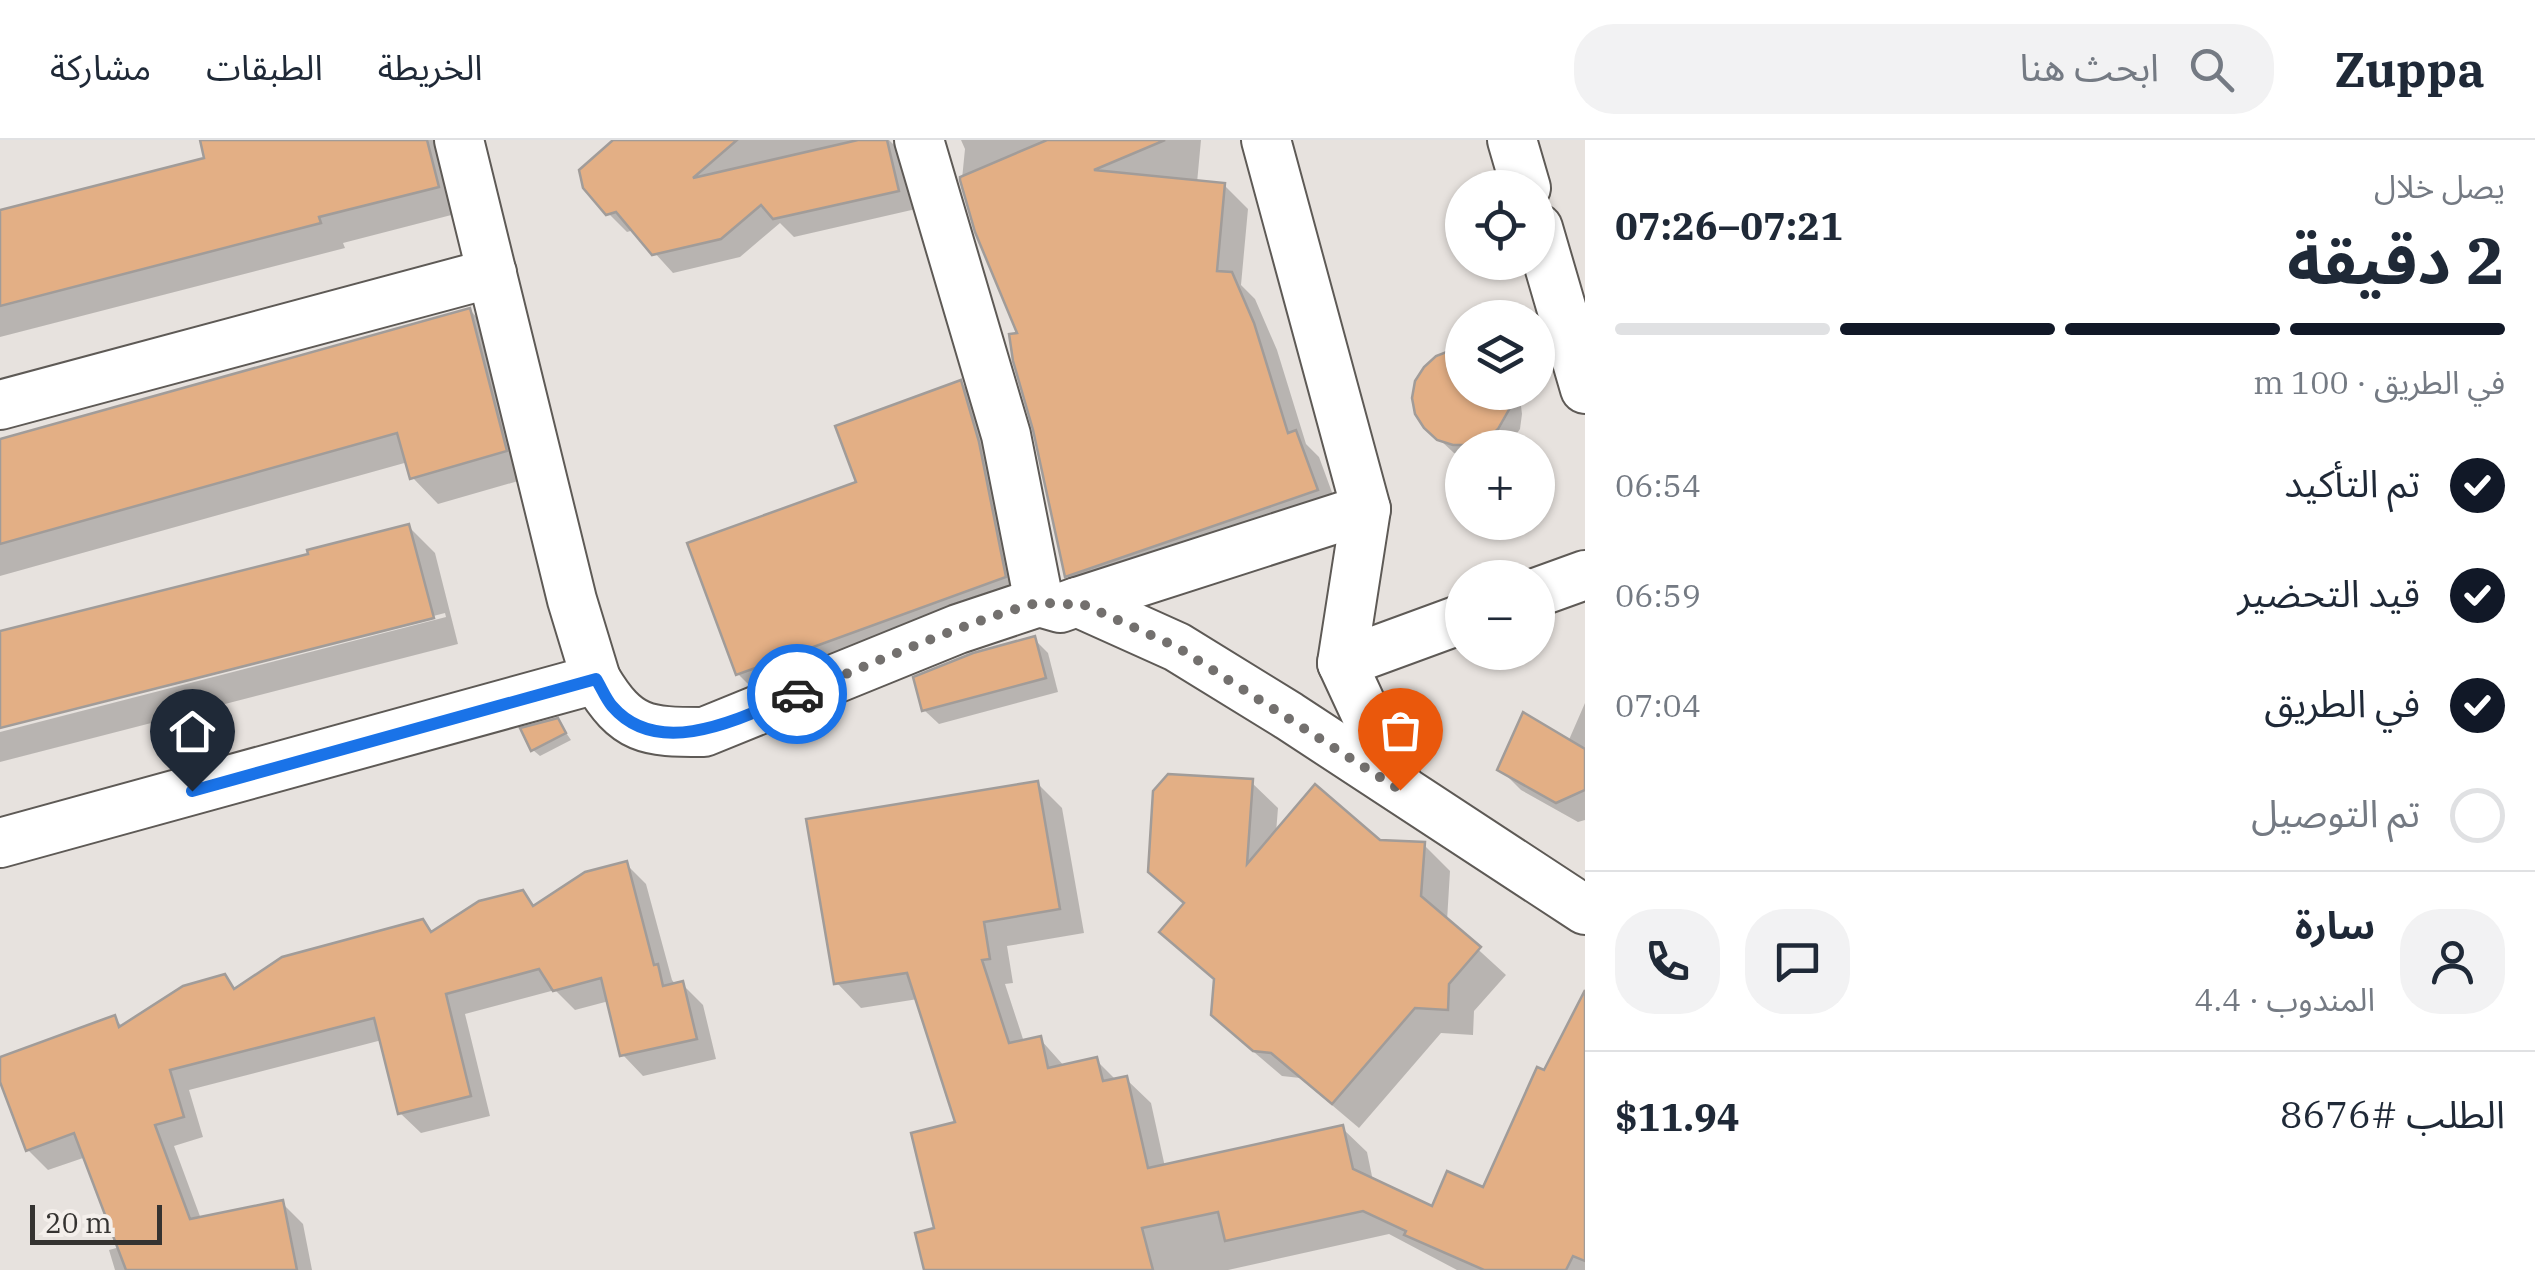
<!DOCTYPE html>
<html lang="ar">
<head>
<meta charset="utf-8">
<style>
  :root { --surface:#fff; --page:#f2f2f3; --text:#1f2937; --muted:#747a83; --line:#e0e1e3; --accent:#111827 }
  body { margin:0; font-family:"IBM Plex Serif","Noto Sans Arabic",serif; background:var(--page); color:var(--text); direction:rtl; height:100vh; display:flex; flex-direction:column; font-size:38px; white-space:nowrap }
  * { box-sizing:border-box; margin:0 }
  p { font-size:32px; color:var(--muted) }
  .icon { flex:none; width:55px; height:55px; fill:none; stroke:currentColor; stroke-width:2; stroke-linecap:round; stroke-linejoin:round }
  .map { position:relative; flex:1; overflow:hidden; direction:ltr }
  .side { display:flex; flex-direction:column; background:var(--surface); width:950px }
  .side>* { flex:none }
  .buttons { position:absolute; left:1445px; top:30px; display:grid; gap:20px }
  .buttons a { display:grid; place-items:center; width:110px; height:110px; border-radius:50%; background:var(--surface); box-shadow:0 2px 8px #0004; font-size:50px }
  .scale { position:absolute; left:30px; bottom:25px; width:132px; box-sizing:border-box; padding-left:10px; border:5px solid #353331; border-top:0; font-size:28px; line-height:35px; white-space:nowrap; color:#353331; -webkit-text-stroke:8px #f4efeb; paint-order:stroke }
  .pin { position:absolute; display:grid; place-items:center; width:85px; height:85px; color:#fff; margin:-102px -42px; border-radius:50% 50% 50% 0; rotate:-45deg; box-shadow:0 0 10px #0007 }
  .pin .icon { rotate:45deg }
  .courier { position:absolute; display:grid; place-items:center; width:100px; height:100px; margin:-50px; border:8px solid #1a73e8; border-radius:50%; background:#fff; color:#222; box-shadow:0 2px 12px #0007 }
  .summary em { font-style:normal; font-weight:700 }
  .summary div { display:flex; flex-direction:column-reverse }
  .summary { display:flex; align-items:center; justify-content:space-between; height:170px; padding:0 30px }
  h1 { font-size:65px; font-weight:700; line-height:75px }
  .bar { display:grid; grid-template-columns:repeat(4,1fr); gap:15px 10px; align-content:center; height:120px; padding:0 30px }
  .bar i { height:12px; border-radius:8px; background:var(--line) }
  .bar .active { background:var(--accent) }
  .bar p { grid-column:span 4 }
  .line { display:flex; align-items:center; gap:25px; padding:0 30px; border-top:2px solid var(--line) }
  .line div { flex:1 }
  .round { display:grid; place-items:center; flex:none; width:105px; height:105px; border-radius:40px; background:var(--page) }
  ol { padding:0 30px; list-style:none }
  li { display:flex; align-items:center; gap:30px; height:110px }
  li p { margin-inline-start:auto }
  li .icon { padding:10px; border-radius:50%; background:var(--accent); color:#fff; stroke-width:4 }
  li:last-child { color:var(--muted) }
  li i { width:55px; height:55px; border:5px solid var(--line); border-radius:50% }
  header { display:flex; align-items:center; gap:60px; box-sizing:border-box; height:140px; padding:0 50px; background:var(--surface); border-bottom:2px solid var(--line) }
  header strong { font-size:48px }
  nav { display:flex; gap:55px; margin-inline-start:auto; font-size:35px }
  .search { width:700px; height:90px; background:var(--page); display:flex; align-items:center; gap:25px; box-sizing:border-box; padding:0 35px; border-radius:40px; color:var(--muted); font-size:38px }
  main { display:flex; flex:1; min-height:0 }
  .map>svg:first-child { display:block }
  .shadow { fill:#0003 }
  .building { fill:#e3af85; stroke:#a19c99; stroke-width:2.5 }
  .lines { fill:none; stroke-linecap:round; stroke-linejoin:round }
  .street-casing { stroke:#5e5a56; stroke-width:52 }
  .street { stroke:#fff; stroke-width:48 }
  .done { stroke:#73706e; stroke-width:10; stroke-dasharray:0 18 }
  .route { stroke:#1a73e8; stroke-width:12 }
</style>
</head>
<body>
<header>
<strong>Zuppa</strong>
<div class="search"><svg class="icon" aria-label="search" viewBox="0 0 24 24"><circle cx="10" cy="10" r="6"/><path d="M15 15l6 6"/></svg>ابحث هنا</div>
<nav><a>الخريطة</a><a>الطبقات</a><a>مشاركة</a></nav>
</header>
<main>
<section class="side">
<div class="summary"><div><h1>2 دقيقة</h1><p>يصل خلال</p></div><em>07:21–07:26</em></div>
<div class="bar"><i class="active"></i><i class="active"></i><i class="active"></i><i></i><p>في الطريق · 100 m</p></div>
<ol>
<li><svg class="icon" aria-label="check" viewBox="0 0 24 24"><path d="M5 12l5 5 9-10"/></svg>تم التأكيد<p>06:54</p></li>
<li><svg class="icon" aria-label="check" viewBox="0 0 24 24"><path d="M5 12l5 5 9-10"/></svg>قيد التحضير<p>06:59</p></li>
<li><svg class="icon" aria-label="check" viewBox="0 0 24 24"><path d="M5 12l5 5 9-10"/></svg>في الطريق<p>07:04</p></li>
<li><i></i>تم التوصيل</li>
</ol>
<div class="line" style="height:180px"><a class="round"><svg class="icon" aria-label="person" viewBox="0 0 24 24"><circle cx="12" cy="8" r="4"/><path d="M4 21q1-7 8-7t8 7"/></svg></a><div><b>سارة</b><p>المندوب · 4.4</p></div><a class="round"><svg class="icon" aria-label="chat" viewBox="0 0 24 24"><path d="M4 5h16v11H9l-5 4z"/></svg></a><a class="round"><svg class="icon" aria-label="phone" viewBox="0 0 24 24"><path d="M5 4h4l2 5-3 2q2 4 5 5l2-3 5 2v4C11 20 4 13 5 4z"/></svg></a></div>
<div class="line" style="height:130px"><div>الطلب #8676</div><b>$11.94</b></div>
</section>
<div class="map">
<svg width="1585" height="1130" viewBox="0 0 1585 1130">
  <rect width="100%" height="100%" fill="#e7e2de"/>
  <!-- shadow -->
  <g class="shadow">
    <polygon points="203,0 444,0 463,72 343,103 345,108 0,197 0,73 208,19"/>
    <polygon points="617,0 889,0 904,15 916,69 794,97 780,83 740,117 673,133 634,90 627,92 608,73"/>
    <polygon points="961,0 1201,0 1197,43 1224,45 1248,69 1241,145 1255,159 1277,210 1306,304 1319,317 1340,374 1091,460 1067,436 1021,195 962,39 965,9"/>
    <polygon points="470,170 496,197 532,337 438,364 412,337 408,322 0,436 0,302"/>
    <polygon points="1453,212 1462,212 1462,252 1517,252 1520,258 1522,274 1520,289 1507,308 1462,308 1462,316 1454,313 1426,287"/>
    <polygon points="961,243 987,269 1031,463 764,560 738,534 859,344"/>
    <polygon points="409,387 435,413 458,504 0,622 0,592 446,477 445,473 0,587 0,494 311,415"/>
    <polygon points="1034,499 1048,513 1058,552 939,584 924,570"/>
    <polygon points="1585,563 1585,680 1578,682 1521,650 1500,629 1568,602"/>
    <polygon points="558,581 571,600 540,616 533,610"/>
    <polygon points="1251,642 1278,668 1276,693 1424,705 1450,731 1447,781 1506,835 1474,871 1473,895 1441,893 1359,988 1300,938 1282,936 1241,901 1214,874 1216,842 1163,792 1186,765 1151,732"/>
    <polygon points="1037,643 1062,668 1084,793 1007,806 1013,843 1005,844 1024,902 1040,899 1065,927 1096,920 1117,941 1126,939 1151,963 1165,1027 1342,988 1367,1012 1373,1041 1433,1069 1485,1050 1585,855 1585,1130 1457,1130 1389,1094 1228,1130 927,1130 958,984 918,859 861,868 837,843"/>
    <polygon points="626,724 646,744 672,840 676,845 682,844 703,865 716,919 643,936 623,915 609,861 575,870 555,850 465,874 490,976 421,993 400,973 382,900 189,950 203,997 174,1006 201,1079 282,1063 303,1084 312,1130 115,1130 109,1110 120,1107 86,1017 48,1030 28,1010 0,935 0,920 114,878 123,887 224,837 237,850 422,781 434,794 522,753 536,767"/>
  </g>
  <!-- building -->
  <g class="building">
    <polygon points="200,0 427,0 439,47 319,77 321,83 0,166 0,70 204,18"/>
    <polygon points="613,0 737,0 693,38 858,0 887,0 899,51 773,79 761,65 721,99 652,115 616,72 606,75 583,48 579,30"/>
    <polygon points="1047,0 1165,0 1094,30 1225,43 1217,131 1232,132 1254,183 1288,293 1296,290 1318,350 1065,437 1033,290 1013,221 1009,194 1017,193 975,92 960,40 960,37"/>
    <polygon points="470,168 507,311 410,339 397,293 0,404 0,299"/>
    <polygon points="1462,206 1462,252 1519,252 1498,289 1486,300 1470,305 1453,305 1437,300 1424,288 1415,274 1412,258 1415,241 1424,227 1436,216"/>
    <polygon points="961,240 979,302 1006,437 736,535 687,403 856,342 835,286"/>
    <polygon points="409,384 434,478 0,588 0,491 308,414 307,410"/>
    <polygon points="1035,496 1046,538 922,571 913,537 973,513"/>
    <polygon points="1523,572 1585,609 1585,650 1556,663 1497,630"/>
    <polygon points="558,578 566,593 531,611 520,588"/>
    <polygon points="1168,634 1253,639 1247,724 1315,644 1380,700 1425,702 1421,756 1481,807 1449,844 1448,870 1415,868 1332,964 1271,913 1253,911 1211,875 1214,839 1159,792 1184,763 1148,732 1153,651"/>
    <polygon points="1038,641 1060,769 984,782 990,819 982,820 1009,903 1041,896 1048,928 1097,917 1103,941 1127,936 1148,1028 1343,985 1353,1029 1432,1066 1447,1031 1483,1047 1537,927 1544,930 1585,850 1585,1121 1573,1116 1566,1130 1484,1130 1404,1095 1406,1091 1363,1071 1225,1101 1218,1072 1142,1088 1153,1130 924,1130 915,1093 934,1088 911,993 955,982 907,833 834,844 806,679"/>
    <polygon points="627,721 654,825 658,824 663,846 683,841 697,899 620,916 601,838 553,851 539,829 446,854 471,956 398,974 374,878 170,930 184,977 155,985 190,1079 283,1060 297,1130 126,1130 74,993 26,1011 0,942 0,917 115,875 119,887 183,846 225,834 234,849 282,817 423,779 431,792 479,761 523,750 533,766 585,732"/>
  </g>
  <g class="lines">
    <defs>
      <g id="street">
        <polyline points="919,0 1006,295 1039,462"/>
        <polyline points="1266,0 1366,369 1342,523 1400,648"/>
        <polyline points="1512,0 1526,48"/>
        <polyline points="1538,88 1585,249"/>
        <polyline points="0,265 492,133"/>
        <polyline points="1538,452 1585,435"/>
        <polyline points="1077,462 1366,369"/>
        <polyline points="1342,523 1462,479"/>
        <path d="M 596,539 C 627,591 646,592 704,592 L 958,489 L 1039,462 L 1060,468 L 1077,462 L 1177,507 L 1289,576 L 1585,770"/>
        <polyline points="0,703 596,539 572,460 459,0"/>
      </g>
    </defs>
    <!-- street casing -->
    <use href="#street" class="street-casing"/>
    <!-- street -->
    <use href="#street" class="street"/>
  </g>
  <g class="lines">
    <!-- done -->
    <path class="done" d="M 797,554 C 875,523 952,487 1033,464 C 1048,459 1056,469 1078,462 L 1177,507 L 1400,650"/>
    <!-- route -->
    <path class="route" d="M 192,651 L 596,539 C 601,547 606,559 612,566 C 660,622 745,576 797,554"/>
  </g>
</svg>
<div class="buttons">
<a><svg class="icon" aria-label="locate" viewBox="0 0 24 24"><circle cx="12" cy="12" r="6"/><path d="M12 2v4M12 18v4M2 12h4M18 12h4"/></svg></a>
<a><svg class="icon" aria-label="layers" viewBox="0 0 24 24"><path d="M12 4l9 5-9 5-9-5zM3 14l9 5 9-5"/></svg></a>
<a>+</a>
<a>−</a>
</div>
<div class="scale">20 m</div>
<div class="pin" style="left:1400px;top:650px;background:#ea580c"><svg class="icon" aria-label="bag" viewBox="0 0 24 24"><path d="M5 8h14l-1 12H6zM9 8a3 3 0 0 1 6 0"/></svg></div>
<div class="pin" style="left:192px;top:651px;background:#1f2937"><svg class="icon" aria-label="home" viewBox="0 0 24 24"><path d="M3 11l9-7 9 7M6 9v11h12V9"/></svg></div>
<div class="courier" style="left:797px;top:554px"><svg class="icon" aria-label="car" viewBox="0 0 24 24"><path d="M5 17H2v-5l4-1 3-4h7l3 4 3 1v5h-3M9 17h6M6 11h13"/><circle cx="7" cy="17" r="2"/><circle cx="17" cy="17" r="2"/></svg></div>
</div>
</main>
</body>
</html>
